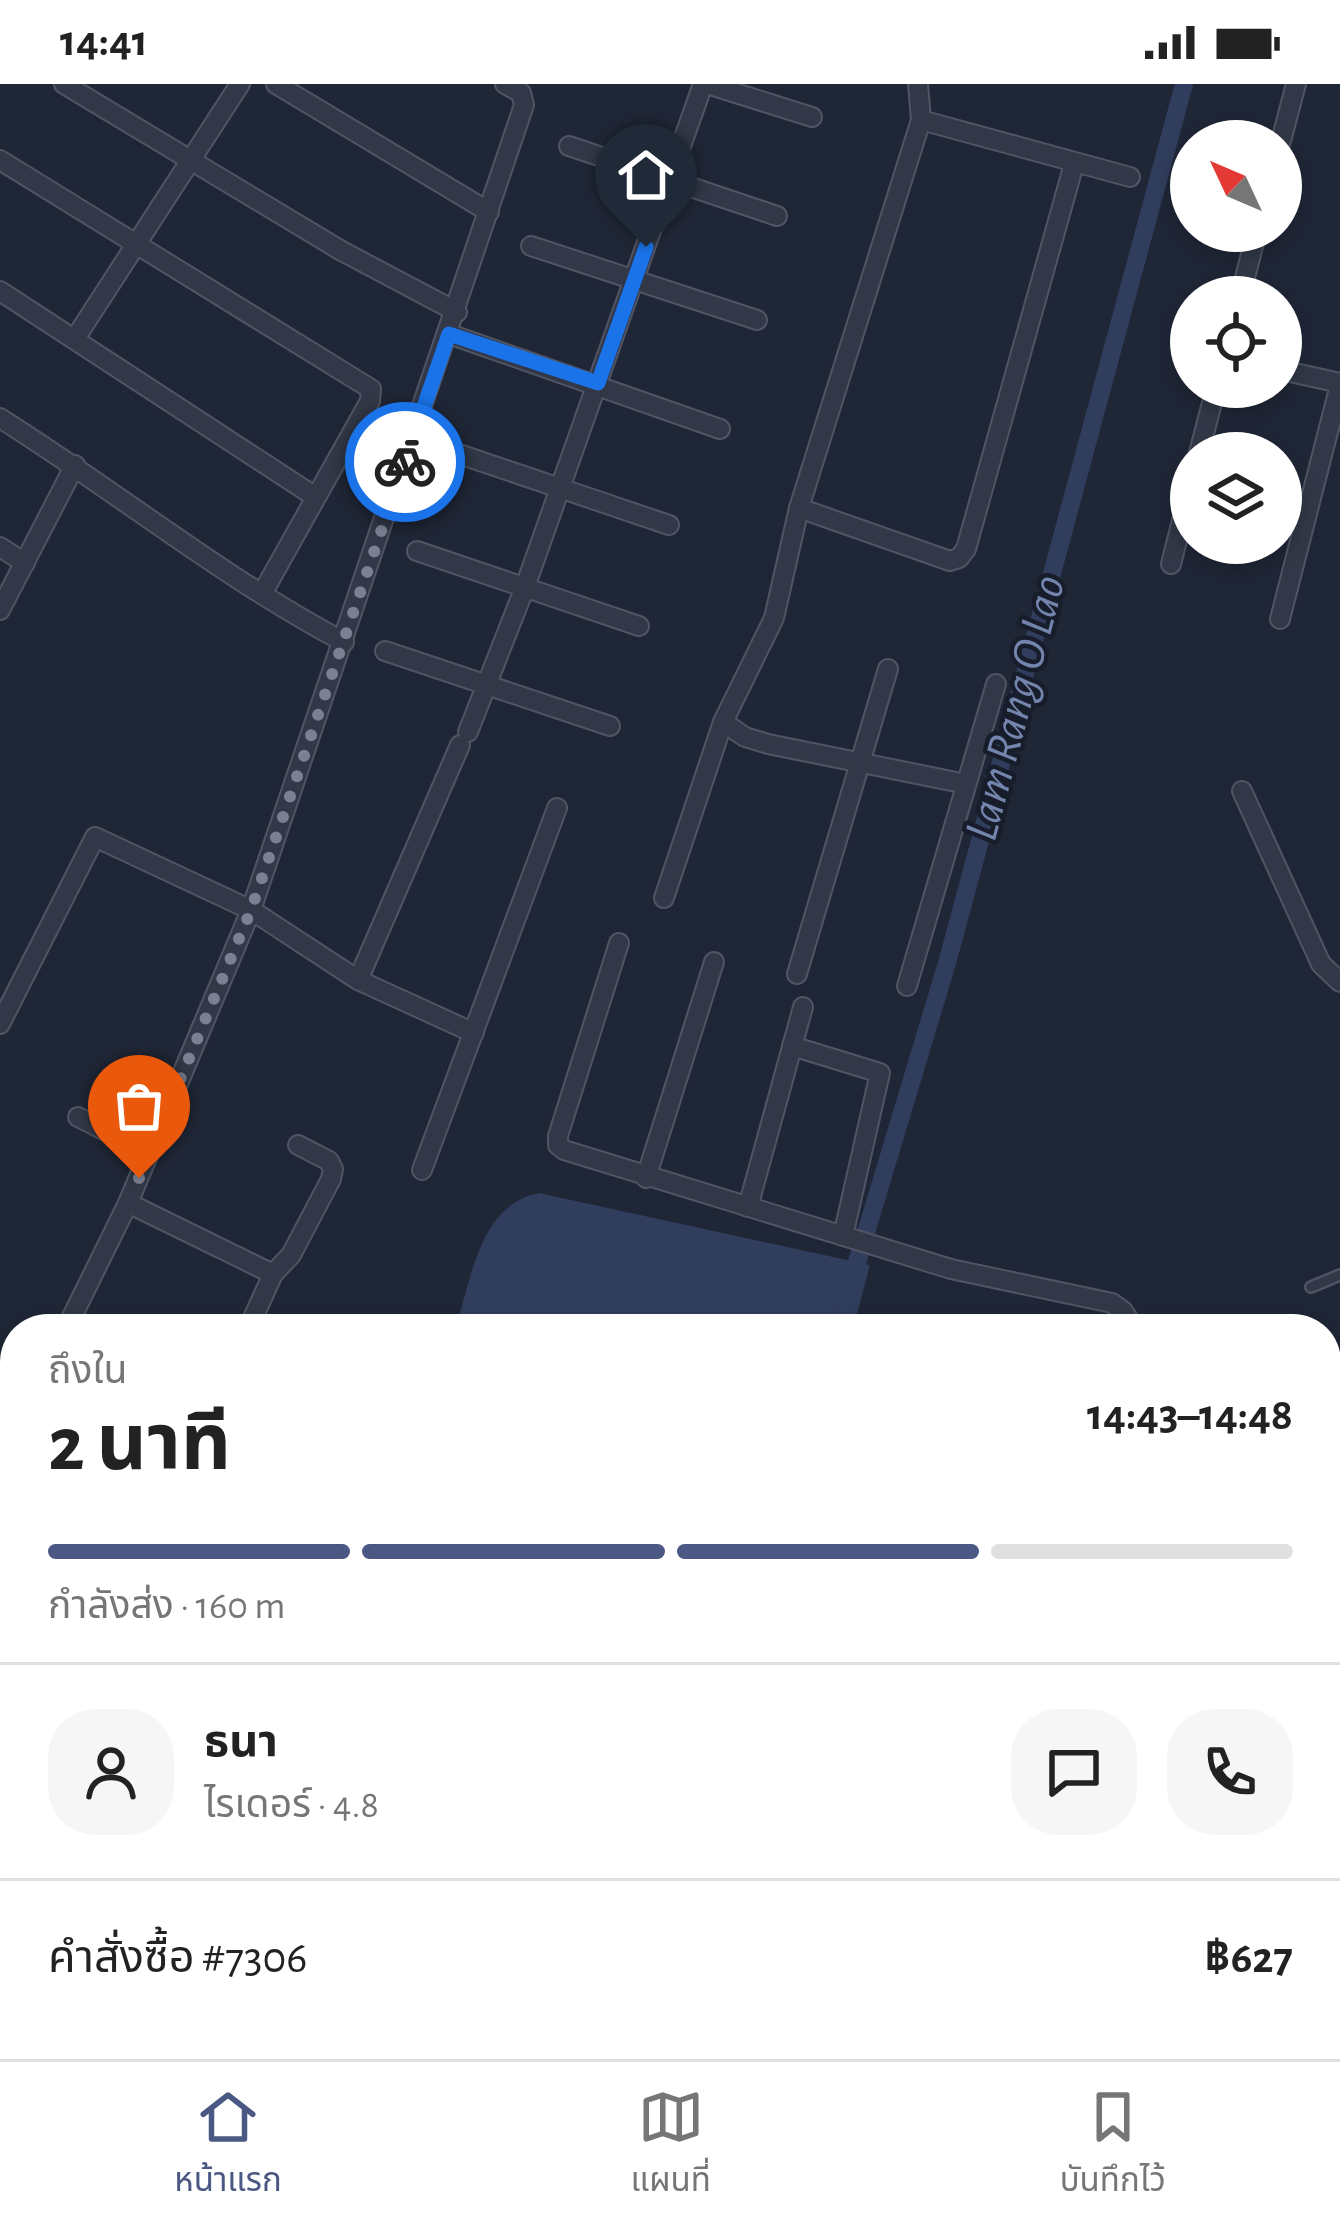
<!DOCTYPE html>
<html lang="th">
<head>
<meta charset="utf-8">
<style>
  :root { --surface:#fff; --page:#f6f6f6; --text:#222; --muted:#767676; --line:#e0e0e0; --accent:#4a5883 }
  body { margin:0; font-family:"Alegreya Sans","Noto Sans Thai",sans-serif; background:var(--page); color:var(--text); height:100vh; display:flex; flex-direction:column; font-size:45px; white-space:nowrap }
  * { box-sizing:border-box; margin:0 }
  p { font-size:39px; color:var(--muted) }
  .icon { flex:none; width:66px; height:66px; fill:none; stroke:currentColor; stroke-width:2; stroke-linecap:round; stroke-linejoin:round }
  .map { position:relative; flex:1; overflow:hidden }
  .drawer { position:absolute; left:0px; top:1230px; width:1341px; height:747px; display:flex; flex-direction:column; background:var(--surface); border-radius:48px 48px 0 0; box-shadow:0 6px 18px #0003 }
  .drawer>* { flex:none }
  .needle { width:78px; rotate:314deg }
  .buttons { position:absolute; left:1170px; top:36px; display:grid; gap:24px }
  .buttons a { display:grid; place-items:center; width:132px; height:132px; border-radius:50%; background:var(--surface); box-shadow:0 6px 18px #0003; font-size:60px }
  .pin { position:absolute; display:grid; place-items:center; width:102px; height:102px; color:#fff; margin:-123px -51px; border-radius:50% 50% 50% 0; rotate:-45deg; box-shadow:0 0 12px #0007 }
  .pin .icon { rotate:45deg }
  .courier { position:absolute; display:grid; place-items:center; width:120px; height:120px; margin:-60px; border:9px solid #1a73e8; border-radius:50%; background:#fff; color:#222; box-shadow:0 3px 15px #0007 }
  .head em { font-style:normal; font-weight:700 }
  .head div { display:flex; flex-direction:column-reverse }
  .head { display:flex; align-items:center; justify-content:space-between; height:204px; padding:0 48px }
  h1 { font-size:78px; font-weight:700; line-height:90px }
  .bar { display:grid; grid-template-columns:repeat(4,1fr); gap:18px 12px; align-content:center; height:144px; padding:0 48px }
  .bar i { height:15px; border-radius:9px; background:var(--line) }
  .bar .current { background:var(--accent) }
  .bar p { grid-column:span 4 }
  .line { display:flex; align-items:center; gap:30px; padding:0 48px; border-top:3px solid var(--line) }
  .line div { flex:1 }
  .round { display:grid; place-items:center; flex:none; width:126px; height:126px; border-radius:48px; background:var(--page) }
  .status { display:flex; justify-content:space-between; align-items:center; height:84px; padding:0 60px; background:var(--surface); direction:ltr }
  .status svg { height:33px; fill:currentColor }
  .tabs { display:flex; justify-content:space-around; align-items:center; height:168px; border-top:3px solid var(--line); background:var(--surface); font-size:33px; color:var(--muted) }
  .tabs a { display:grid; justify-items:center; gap:6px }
  .tabs .current { color:var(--accent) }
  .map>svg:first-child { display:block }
  .water { fill:#303d5c }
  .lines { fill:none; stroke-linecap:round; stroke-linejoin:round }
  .stream { stroke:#303d5c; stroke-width:6 }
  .canal { stroke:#303d5c; stroke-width:18 }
  .service-casing { stroke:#505565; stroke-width:14 }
  .minor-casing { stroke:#505565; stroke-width:22 }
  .service { stroke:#323847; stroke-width:9 }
  .minor { stroke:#323847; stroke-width:18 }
  .done { stroke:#7b8192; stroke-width:12; stroke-dasharray:0 21.6 }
  .route { stroke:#1a73e8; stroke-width:15 }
  .labels { text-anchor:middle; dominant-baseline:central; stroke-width:9; stroke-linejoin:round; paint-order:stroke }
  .water-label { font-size:48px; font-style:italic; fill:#7485ad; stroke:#181d2b }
</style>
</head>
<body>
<div class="status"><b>14:41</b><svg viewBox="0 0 49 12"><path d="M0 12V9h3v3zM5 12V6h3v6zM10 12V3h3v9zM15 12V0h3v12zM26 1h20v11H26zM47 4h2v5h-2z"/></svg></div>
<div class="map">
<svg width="1340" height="1975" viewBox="0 0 1340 1975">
  <rect width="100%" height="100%" fill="#1f2636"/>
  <!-- water -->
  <g class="water">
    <path d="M 539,1109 L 870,1181 L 853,1245 L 455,1245 C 472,1194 479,1121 539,1109 Z"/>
    <polygon points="251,1962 699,1962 699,1975 247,1975"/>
  </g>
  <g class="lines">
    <!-- stream -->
    <polyline class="stream" points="1204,1975 1204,1962"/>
    <!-- canal -->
    <polyline class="canal" points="837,1245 947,879 1184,0"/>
    <defs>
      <g id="service">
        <polyline points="1311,1203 1340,1191"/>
        <polyline points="1326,1386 1340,1381"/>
      </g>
      <g id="minor">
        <polyline points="64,0 340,166 457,228"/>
        <polyline points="276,0 489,128"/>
        <polyline points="707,0 812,33"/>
        <polyline points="921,36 1130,93"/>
        <polyline points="1281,57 1296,0"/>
        <polyline points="569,62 777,132"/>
        <polyline points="0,76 371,305 370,317 263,508"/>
        <polyline points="531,162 757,236"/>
        <polyline points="0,207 314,412"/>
        <polyline points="1240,213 1257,147"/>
        <polyline points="449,250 720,345"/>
        <polyline points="76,253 240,0"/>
        <polyline points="1281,286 1340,299"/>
        <path d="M 0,334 C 116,407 223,494 344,558"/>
        <polyline points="1199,369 1216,303"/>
        <polyline points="459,370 669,441"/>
        <polyline points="799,424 950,477 959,474 966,465 1074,80"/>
        <polyline points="0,463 25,479"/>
        <polyline points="417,467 639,542"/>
        <polyline points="1171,480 1191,401"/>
        <polyline points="0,526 75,381"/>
        <polyline points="1280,535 1340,301"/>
        <polyline points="385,567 610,642"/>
        <polyline points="723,638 745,653 768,660 966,700"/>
        <polyline points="468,648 525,503 703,0"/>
        <polyline points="1242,707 1321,880 1340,898"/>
        <polyline points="664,814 723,638 774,534 799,424 921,36 918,0"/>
        <polyline points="619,859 558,1052 558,1061 564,1066 951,1185 1112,1219 1123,1227 1135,1245"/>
        <polyline points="797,890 888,585"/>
        <polyline points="358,896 460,661"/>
        <polyline points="907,902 996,600"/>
        <polyline points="0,940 95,753 251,826 358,896 474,949"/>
        <polyline points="792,962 880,989 843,1152"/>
        <polyline points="78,1033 149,1069"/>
        <polyline points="422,1086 557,724"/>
        <polyline points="646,1094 714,878"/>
        <polyline points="128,1119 273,1190"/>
        <polyline points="748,1123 803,923"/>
        <polyline points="66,1245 128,1119 251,826 524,21 521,9 505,0"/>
        <polyline points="248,1245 273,1190 291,1171 331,1095 333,1085 329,1077 298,1061"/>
        <polyline points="0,1372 15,1343"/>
        <polyline points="0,1544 7,1547"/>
        <polyline points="1326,1625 1340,1620"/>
        <polyline points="1326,1697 1340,1739"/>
        <polyline points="1326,1850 1340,1846"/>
        <polyline points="935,1962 945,1975"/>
        <polyline points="1186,1975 1186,1962"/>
        <polyline points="1288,1975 1340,1958"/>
      </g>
    </defs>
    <!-- service casing -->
    <use href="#service" class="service-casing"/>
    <!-- minor casing -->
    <use href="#minor" class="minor-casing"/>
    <!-- service -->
    <use href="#service" class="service"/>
    <!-- minor -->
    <use href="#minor" class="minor"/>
  </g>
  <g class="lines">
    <!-- done -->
    <polyline class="done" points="139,1094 251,826 405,378"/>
    <!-- route -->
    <polyline class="route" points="405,378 449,250 598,299 646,163"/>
  </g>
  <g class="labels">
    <!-- water labels -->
    <g class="water-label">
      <text transform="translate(1016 624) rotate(-75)">Lam Rang O Lao</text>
    </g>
  </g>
</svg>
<div class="buttons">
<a><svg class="needle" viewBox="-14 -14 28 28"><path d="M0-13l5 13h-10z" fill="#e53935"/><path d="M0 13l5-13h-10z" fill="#767676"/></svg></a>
<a><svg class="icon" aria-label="locate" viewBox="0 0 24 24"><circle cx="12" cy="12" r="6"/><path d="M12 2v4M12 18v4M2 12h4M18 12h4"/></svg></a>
<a><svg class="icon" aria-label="layers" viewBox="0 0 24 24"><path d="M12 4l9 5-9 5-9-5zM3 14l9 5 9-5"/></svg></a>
</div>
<div class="pin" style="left:139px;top:1094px;background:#ea580c"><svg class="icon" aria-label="bag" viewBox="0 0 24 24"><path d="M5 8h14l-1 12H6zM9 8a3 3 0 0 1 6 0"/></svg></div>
<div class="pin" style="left:646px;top:163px;background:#1f2937"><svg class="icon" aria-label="home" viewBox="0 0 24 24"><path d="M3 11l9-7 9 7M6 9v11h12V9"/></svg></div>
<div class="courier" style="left:405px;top:378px"><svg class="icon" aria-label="bike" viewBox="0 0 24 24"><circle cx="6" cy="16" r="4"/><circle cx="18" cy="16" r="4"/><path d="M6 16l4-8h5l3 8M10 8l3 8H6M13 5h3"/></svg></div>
<section class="drawer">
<div class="head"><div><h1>2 นาที</h1><p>ถึงใน</p></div><em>14:43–14:48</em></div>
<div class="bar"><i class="current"></i><i class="current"></i><i class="current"></i><i></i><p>กำลังส่ง · 160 m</p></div>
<div class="line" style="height:216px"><a class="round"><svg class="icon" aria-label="person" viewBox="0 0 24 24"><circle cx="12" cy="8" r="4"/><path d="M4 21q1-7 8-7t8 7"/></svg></a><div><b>ธนา</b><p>ไรเดอร์ · 4.8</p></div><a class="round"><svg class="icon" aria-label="chat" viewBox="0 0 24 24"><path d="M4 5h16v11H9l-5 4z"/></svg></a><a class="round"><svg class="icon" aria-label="phone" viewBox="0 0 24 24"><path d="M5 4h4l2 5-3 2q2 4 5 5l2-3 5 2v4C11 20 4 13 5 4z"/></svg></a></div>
<div class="line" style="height:156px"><div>คำสั่งซื้อ #7306</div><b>฿627</b></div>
</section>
</div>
<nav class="tabs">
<a class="current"><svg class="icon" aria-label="home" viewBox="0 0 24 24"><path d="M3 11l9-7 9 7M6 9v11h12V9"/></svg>หน้าแรก</a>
<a><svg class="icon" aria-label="map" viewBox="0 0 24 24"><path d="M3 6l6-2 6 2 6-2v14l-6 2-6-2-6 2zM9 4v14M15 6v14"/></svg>แผนที่</a>
<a><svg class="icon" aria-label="saved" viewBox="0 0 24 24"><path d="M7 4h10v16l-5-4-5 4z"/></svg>บันทึกไว้</a>
</nav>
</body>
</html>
